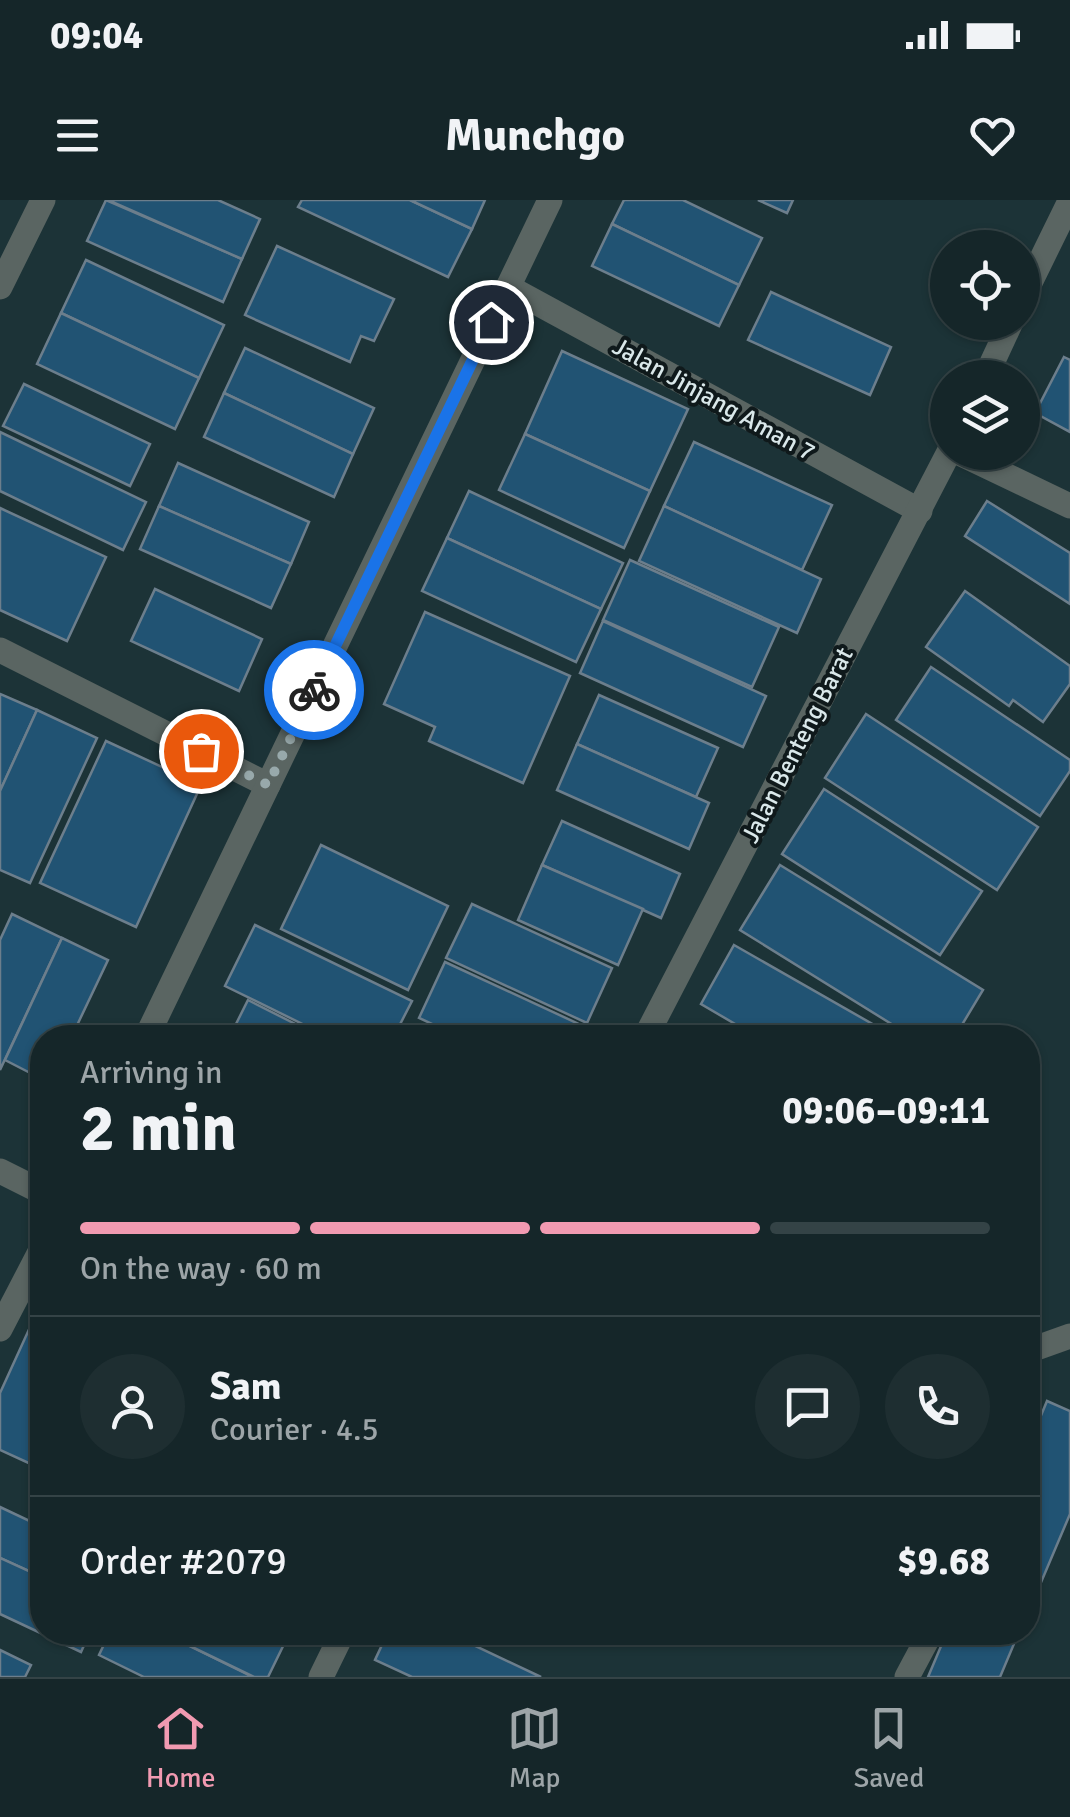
<!DOCTYPE html>
<html lang="en">
<head>
<meta charset="utf-8">
<style>
  :root { --surface:#152629; --page:#1e2e31; --text:#f1f3f6; --muted:#9da5a8; --line:#344346; --accent:#f19ab1 }
  body { margin:0; font-family:Signika,sans-serif; background:var(--page); color:var(--text); height:100vh; display:flex; flex-direction:column; font-size:38px; white-space:nowrap }
  * { box-sizing:border-box; margin:0 }
  p { font-size:32px; color:var(--muted) }
  .icon { flex:none; width:55px; height:55px; fill:none; stroke:currentColor; stroke-width:2; stroke-linecap:round; stroke-linejoin:round }
  .map { position:relative; flex:1; overflow:hidden }
  .side { position:absolute; left:30px; top:825px; width:1010px; height:620px; display:flex; flex-direction:column; background:var(--surface); border-radius:40px; box-shadow:0 2px 8px #0004,0 0 0 2px var(--line) }
  .side>* { flex:none }
  .controls { position:absolute; left:930px; top:30px; display:grid; gap:20px }
  .controls a { display:grid; place-items:center; width:110px; height:110px; border-radius:50%; background:var(--surface); box-shadow:0 2px 8px #0004,0 0 0 2px var(--line); font-size:50px }
  .pin { position:absolute; display:grid; place-items:center; width:85px; height:85px; color:#fff; margin:-42px; border:5px solid #fff; border-radius:50%; box-shadow:0 2px 10px #0007 }
  .courier { position:absolute; display:grid; place-items:center; width:100px; height:100px; margin:-50px; border:8px solid #1a73e8; border-radius:50%; background:#fff; color:#222; box-shadow:0 2px 12px #0007 }
  .headline em { font-style:normal; font-weight:700 }
  .headline div { display:flex; flex-direction:column-reverse }
  .headline { display:flex; align-items:center; justify-content:space-between; height:170px; padding:0 50px }
  h1 { font-size:65px; font-weight:700; line-height:75px }
  .bar { display:grid; grid-template-columns:repeat(4,1fr); gap:15px 10px; align-content:center; height:120px; padding:0 50px }
  .bar i { height:12px; border-radius:8px; background:var(--line) }
  .bar .current { background:var(--accent) }
  .bar p { grid-column:span 4 }
  .line { display:flex; align-items:center; gap:25px; padding:0 50px; border-top:2px solid var(--line) }
  .line div { flex:1 }
  .round { display:grid; place-items:center; flex:none; width:105px; height:105px; border-radius:52px; background:var(--page) }
  .status { display:flex; justify-content:space-between; align-items:center; height:70px; padding:0 50px; background:var(--surface); direction:ltr }
  .status svg { height:28px; fill:currentColor }
  header { display:flex; justify-content:space-between; align-items:center; height:130px; padding:0 50px; background:var(--surface); font-size:45px; font-weight:700 }
  .tab-bar { display:flex; justify-content:space-around; align-items:center; height:140px; border-top:2px solid var(--line); background:var(--surface); font-size:28px; color:var(--muted) }
  .tab-bar a { display:grid; justify-items:center; gap:5px }
  .tab-bar .current { color:var(--accent) }
  .map>svg:first-child { display:block }
  .building { fill:#215373; stroke:#6c7e8c; stroke-width:2.5 }
  .lines { fill:none; stroke-linecap:round; stroke-linejoin:round }
  .service { stroke:#5a6562; stroke-width:25 }
  .minor { stroke:#5a6562; stroke-width:25 }
  .done { stroke:#98a9ab; stroke-width:10; stroke-dasharray:0 18 }
  .route { stroke:#1a73e8; stroke-width:12 }
  .labels { text-anchor:middle; dominant-baseline:central; stroke-width:8; stroke-linejoin:round; paint-order:stroke }
  .street-label { font-size:25px; fill:#dae8ea; stroke:#0f191b }
</style>
</head>
<body>
<div class="status"><b>09:04</b><svg viewBox="0 0 49 12"><path d="M0 12V9h3v3zM5 12V6h3v6zM10 12V3h3v9zM15 12V0h3v12zM26 1h20v11H26zM47 4h2v5h-2z"/></svg></div>
<header><svg class="icon" aria-label="menu" viewBox="0 0 24 24"><path d="M4 6h16M4 12h16M4 18h16"/></svg>Munchgo<svg class="icon" aria-label="heart" viewBox="0 0 24 24"><path d="M12 20l-8-8c-3-5 5-10 8-4 3-6 11-1 8 4z"/></svg></header>
<div class="map">
<svg width="1070" height="1477" viewBox="0 0 1070 1477">
  <rect width="100%" height="100%" fill="#1c3337"/>
  <!-- building -->
  <g class="building">
    <polygon points="106,0 242,59 223,102 87,41"/>
    <polygon points="108,0 218,0 260,19 242,59"/>
    <polygon points="302,0 410,0 472,29 448,77 298,7"/>
    <polygon points="410,0 485,0 472,29"/>
    <polygon points="624,0 683,0 762,38 739,85 612,24"/>
    <polygon points="758,0 793,0 787,13"/>
    <polygon points="612,24 739,85 719,126 592,66"/>
    <polygon points="277,46 394,99 374,141 361,136 350,162 245,115"/>
    <polygon points="86,60 224,125 199,178 61,113"/>
    <polygon points="771,92 891,147 870,195 748,140"/>
    <polygon points="61,113 199,178 175,229 37,164"/>
    <polygon points="245,148 374,208 353,254 224,193"/>
    <polygon points="562,151 688,209 650,291 525,234"/>
    <polygon points="1064,157 1070,160 1070,232 1035,213"/>
    <polygon points="24,184 150,244 130,286 3,226"/>
    <polygon points="224,193 353,254 334,297 204,237"/>
    <polygon points="0,232 146,302 123,350 0,291"/>
    <polygon points="525,234 650,291 624,348 499,290"/>
    <polygon points="694,242 832,305 802,370 664,306"/>
    <polygon points="178,263 309,322 291,364 159,306"/>
    <polygon points="469,291 623,363 601,409 447,338"/>
    <polygon points="987,301 1070,353 1070,404 965,336"/>
    <polygon points="159,306 291,364 271,408 140,349"/>
    <polygon points="664,306 821,379 797,433 639,361"/>
    <polygon points="0,308 106,357 67,441 0,410"/>
    <polygon points="447,338 601,409 576,462 422,391"/>
    <polygon points="630,360 779,427 752,487 603,420"/>
    <polygon points="155,389 262,439 239,491 131,441"/>
    <polygon points="965,391 1070,466 1070,484 1043,522 1013,500 1009,506 926,447"/>
    <polygon points="425,412 570,476 523,583 429,541 435,527 384,504"/>
    <polygon points="603,421 766,496 743,547 580,473"/>
    <polygon points="931,467 1070,560 1070,571 1040,616 896,520"/>
    <polygon points="0,494 37,510 0,591"/>
    <polygon points="599,495 718,548 696,597 577,544"/>
    <polygon points="37,510 97,538 30,683 0,670 0,591"/>
    <polygon points="866,514 1038,627 997,690 825,578"/>
    <polygon points="106,541 201,585 136,727 40,683"/>
    <polygon points="577,544 709,603 689,649 557,590"/>
    <polygon points="824,589 982,691 940,755 782,654"/>
    <polygon points="562,621 680,674 661,718 542,665"/>
    <polygon points="321,645 448,706 408,790 281,729"/>
    <polygon points="542,665 643,709 618,765 518,720"/>
    <polygon points="780,665 983,790 954,838 914,838 740,730"/>
    <polygon points="472,704 612,768 587,823 446,758"/>
    <polygon points="12,714 62,738 0,870 0,740"/>
    <polygon points="255,725 412,801 393,838 331,838 225,786"/>
    <polygon points="62,738 108,760 71,838 42,838 42,879 5,860"/>
    <polygon points="734,745 897,838 759,838 701,804"/>
    <polygon points="445,762 594,831 591,838 462,838 419,818"/>
    <polygon points="248,800 323,838 229,838"/>
    <polygon points="42,1101 42,1244 33,1265 0,1250 0,1193"/>
    <polygon points="1047,1201 1070,1211 1070,1314 1028,1413 1028,1247"/>
    <polygon points="0,1307 38,1325 42,1315 42,1377 0,1358"/>
    <polygon points="0,1358 42,1377 42,1432 90,1432 81,1452 0,1414"/>
    <polygon points="110,1432 161,1432 253,1477 144,1477 99,1455"/>
    <polygon points="161,1432 276,1432 287,1438 268,1477 254,1477"/>
    <polygon points="388,1432 446,1432 541,1477 412,1477 375,1460"/>
    <polygon points="947,1432 1019,1432 1000,1477 928,1477"/>
    <polygon points="0,1450 31,1465 25,1477 0,1477"/>
  </g>
  <g class="lines">
    <!-- service -->
    <g class="service">
      <polyline points="957,252 1070,306"/>
      <polyline points="907,1477 931,1432"/>
    </g>
    <!-- minor -->
    <g class="minor">
      <polyline points="0,87 43,0"/>
      <polyline points="508,87 920,311"/>
      <polyline points="1022,99 1070,1"/>
      <polyline points="985,178 1011,122"/>
      <polyline points="0,450 268,585"/>
      <polyline points="146,838 550,0"/>
      <polyline points="645,838 949,252"/>
      <polyline points="0,971 42,992"/>
      <polyline points="0,1129 42,1048"/>
      <polyline points="1028,1151 1070,1136"/>
      <polyline points="321,1477 343,1432"/>
    </g>
  </g>
  <g class="lines">
    <!-- done -->
    <polyline class="done" points="201,551 268,585 314,490"/>
    <!-- route -->
    <polyline class="route" points="314,490 491,122"/>
  </g>
  <g class="labels">
    <!-- street labels -->
    <g class="street-label">
      <text transform="translate(714 199) rotate(29)">Jalan Jinjang Aman 7</text>
      <text transform="translate(797 545) rotate(-63)">Jalan Benteng Barat</text>
    </g>
  </g>
</svg>
<div class="controls">
<a><svg class="icon" aria-label="locate" viewBox="0 0 24 24"><circle cx="12" cy="12" r="6"/><path d="M12 2v4M12 18v4M2 12h4M18 12h4"/></svg></a>
<a><svg class="icon" aria-label="layers" viewBox="0 0 24 24"><path d="M12 4l9 5-9 5-9-5zM3 14l9 5 9-5"/></svg></a>
</div>
<div class="pin" style="left:201px;top:551px;background:#ea580c"><svg class="icon" aria-label="bag" viewBox="0 0 24 24"><path d="M5 8h14l-1 12H6zM9 8a3 3 0 0 1 6 0"/></svg></div>
<div class="pin" style="left:491px;top:122px;background:#1f2937"><svg class="icon" aria-label="home" viewBox="0 0 24 24"><path d="M3 11l9-7 9 7M6 9v11h12V9"/></svg></div>
<div class="courier" style="left:314px;top:490px"><svg class="icon" aria-label="bike" viewBox="0 0 24 24"><circle cx="6" cy="16" r="4"/><circle cx="18" cy="16" r="4"/><path d="M6 16l4-8h5l3 8M10 8l3 8H6M13 5h3"/></svg></div>
<section class="side">
<div class="headline"><div><h1>2 min</h1><p>Arriving in</p></div><em>09:06–09:11</em></div>
<div class="bar"><i class="current"></i><i class="current"></i><i class="current"></i><i></i><p>On the way · 60 m</p></div>
<div class="line" style="height:180px"><a class="round"><svg class="icon" aria-label="person" viewBox="0 0 24 24"><circle cx="12" cy="8" r="4"/><path d="M4 21q1-7 8-7t8 7"/></svg></a><div><b>Sam</b><p>Courier · 4.5</p></div><a class="round"><svg class="icon" aria-label="chat" viewBox="0 0 24 24"><path d="M4 5h16v11H9l-5 4z"/></svg></a><a class="round"><svg class="icon" aria-label="phone" viewBox="0 0 24 24"><path d="M5 4h4l2 5-3 2q2 4 5 5l2-3 5 2v4C11 20 4 13 5 4z"/></svg></a></div>
<div class="line" style="height:130px"><div>Order #2079</div><b>$9.68</b></div>
</section>
</div>
<nav class="tab-bar">
<a class="current"><svg class="icon" aria-label="home" viewBox="0 0 24 24"><path d="M3 11l9-7 9 7M6 9v11h12V9"/></svg>Home</a>
<a><svg class="icon" aria-label="map" viewBox="0 0 24 24"><path d="M3 6l6-2 6 2 6-2v14l-6 2-6-2-6 2zM9 4v14M15 6v14"/></svg>Map</a>
<a><svg class="icon" aria-label="saved" viewBox="0 0 24 24"><path d="M7 4h10v16l-5-4-5 4z"/></svg>Saved</a>
</nav>
</body>
</html>
